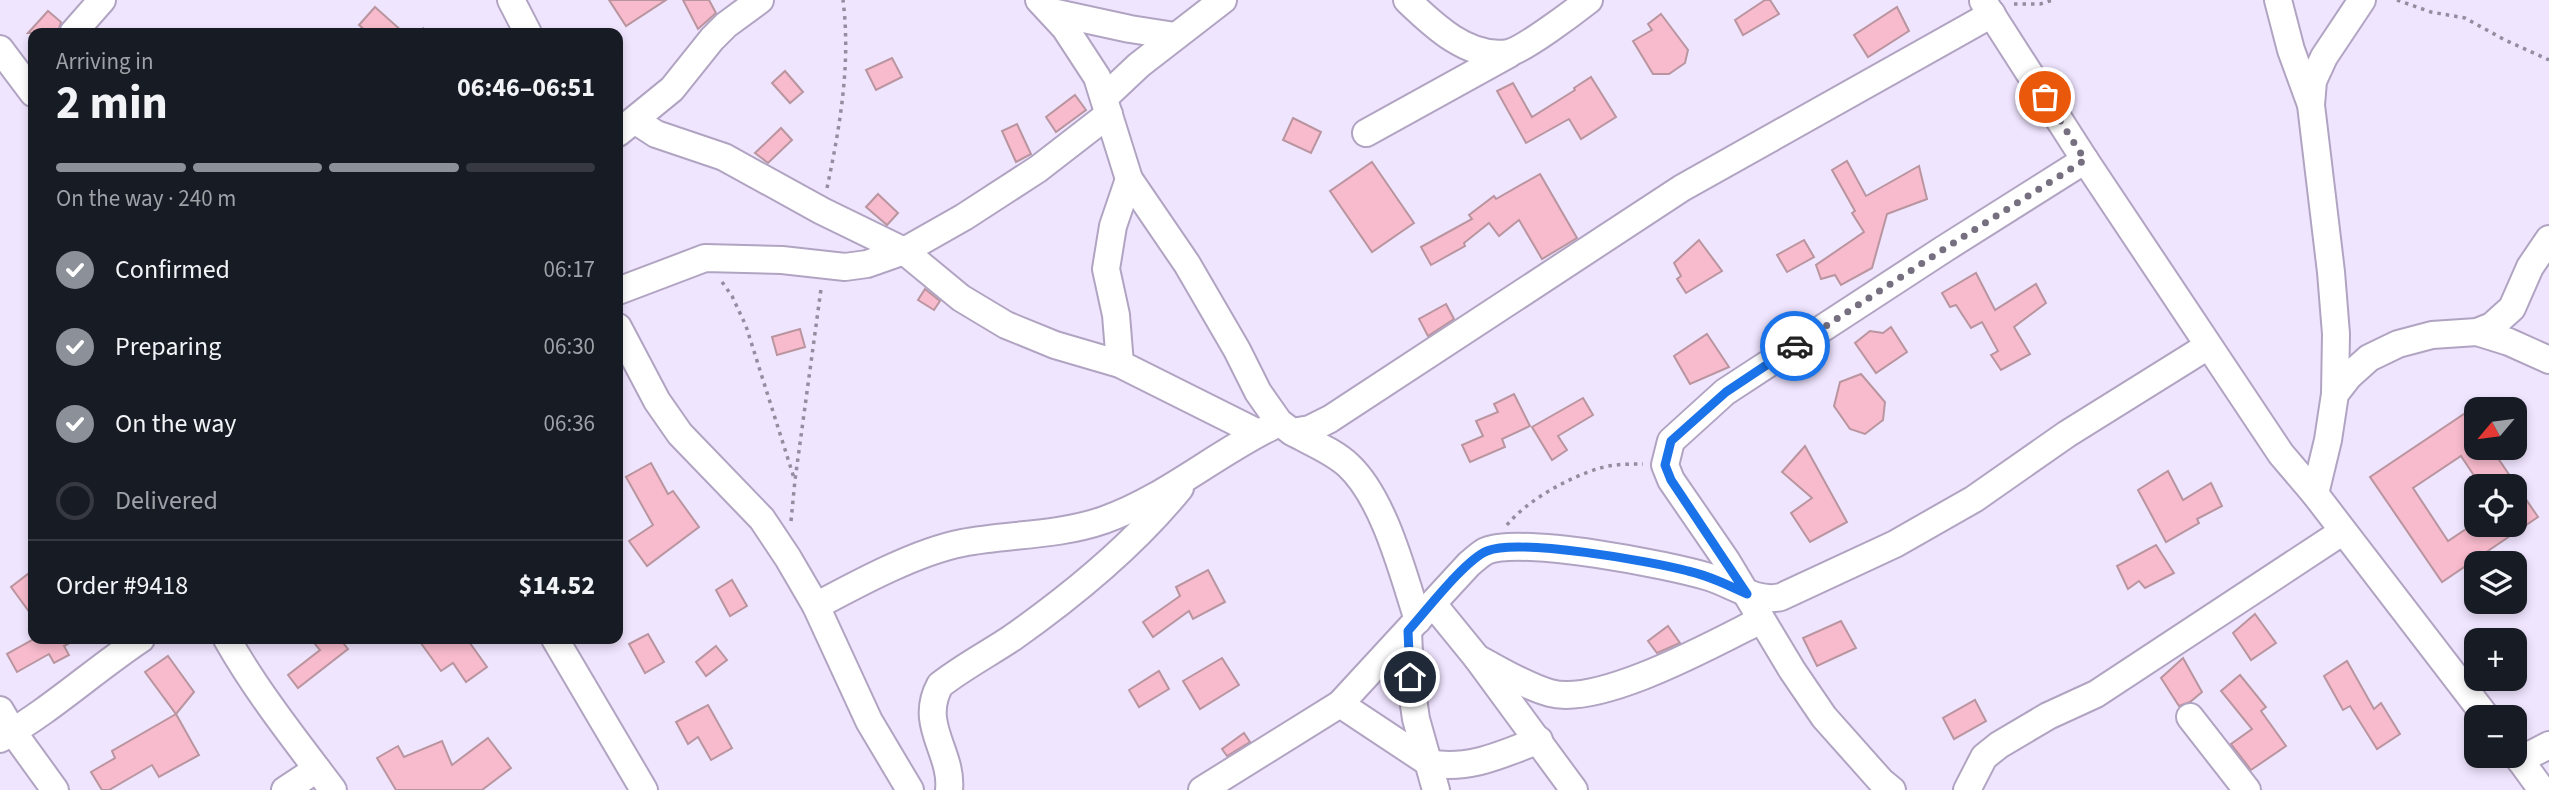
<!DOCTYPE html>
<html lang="en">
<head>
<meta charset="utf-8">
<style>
  :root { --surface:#171b24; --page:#20242c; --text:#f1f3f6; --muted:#9ea1a6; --line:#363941; --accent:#8c9099 }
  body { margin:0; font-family:"Source Sans 3",sans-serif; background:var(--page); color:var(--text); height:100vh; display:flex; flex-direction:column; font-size:26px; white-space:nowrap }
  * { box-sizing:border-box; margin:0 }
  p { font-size:23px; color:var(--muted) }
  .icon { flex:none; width:38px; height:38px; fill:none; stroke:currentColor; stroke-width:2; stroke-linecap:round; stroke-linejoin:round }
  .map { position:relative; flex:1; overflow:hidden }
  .side { position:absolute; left:28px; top:28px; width:595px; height:616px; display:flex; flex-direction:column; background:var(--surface); border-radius:14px; box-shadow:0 4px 10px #0003 }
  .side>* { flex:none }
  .needle { width:46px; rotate:241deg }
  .controls { position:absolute; left:2464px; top:397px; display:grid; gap:14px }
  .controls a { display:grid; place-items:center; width:63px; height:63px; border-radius:14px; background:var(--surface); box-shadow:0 4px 10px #0003; font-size:35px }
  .pin { position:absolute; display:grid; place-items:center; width:60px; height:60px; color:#fff; margin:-30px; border:4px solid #fff; border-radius:50%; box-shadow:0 2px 7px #0007 }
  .courier { position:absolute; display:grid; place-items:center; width:70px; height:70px; margin:-35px; border:5px solid #1a73e8; border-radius:50%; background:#fff; color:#222; box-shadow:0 2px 9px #0007 }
  .head em { font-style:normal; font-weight:700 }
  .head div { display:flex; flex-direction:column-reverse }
  .head { display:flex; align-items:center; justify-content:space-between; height:119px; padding:0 28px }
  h1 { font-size:46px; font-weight:700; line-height:52px }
  .bar { display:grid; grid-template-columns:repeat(4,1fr); gap:10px 7px; align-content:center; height:84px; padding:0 28px }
  .bar i { height:9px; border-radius:5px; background:var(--line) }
  .bar .on { background:var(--accent) }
  .bar p { grid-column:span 4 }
  .line { display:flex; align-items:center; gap:18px; padding:0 28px; border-top:2px solid var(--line) }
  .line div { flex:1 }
  ol { padding:0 28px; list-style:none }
  li { display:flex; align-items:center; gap:21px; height:77px }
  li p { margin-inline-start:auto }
  li .icon { padding:7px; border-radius:50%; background:var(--accent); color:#fff; stroke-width:4 }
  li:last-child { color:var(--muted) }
  li i { width:38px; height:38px; border:4px solid var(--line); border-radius:50% }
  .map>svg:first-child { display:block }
  .building { fill:#f8bbcd; stroke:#b9959f; stroke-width:2; fill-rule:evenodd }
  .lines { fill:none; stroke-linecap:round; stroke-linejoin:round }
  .minor-casing { stroke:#b1a4c2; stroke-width:30 }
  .path { stroke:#948c9f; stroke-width:3.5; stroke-dasharray:3.5 5; stroke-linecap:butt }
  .minor { stroke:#fff; stroke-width:26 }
  .done { stroke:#766f80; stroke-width:7; stroke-dasharray:0 12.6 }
  .route { stroke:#1a73e8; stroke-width:9 }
</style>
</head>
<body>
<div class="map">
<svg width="2549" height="790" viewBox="0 0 2549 790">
  <rect width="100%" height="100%" fill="#f0e5ff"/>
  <!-- building -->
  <g class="building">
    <polygon points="609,0 666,0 626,26"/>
    <polygon points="683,0 709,0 716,13 698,29"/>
    <polygon points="1765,0 1770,0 1779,14 1743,35 1735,20"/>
    <polygon points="375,7 404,33 368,33 359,25"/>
    <polygon points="1897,7 1909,31 1868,57 1854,35"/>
    <polygon points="48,11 61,22 58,33 28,33"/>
    <polygon points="1661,14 1688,50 1685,63 1669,74 1653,74 1633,41 1652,30 1648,24"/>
    <polygon points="892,58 902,77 876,90 866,70"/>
    <polygon points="785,71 803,92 790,103 772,83"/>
    <polygon points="1591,77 1616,117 1581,139 1569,119 1526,143 1497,91 1513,83 1532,117 1575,90 1574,88"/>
    <polygon points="1075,95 1086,110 1056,132 1046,117"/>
    <polygon points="1293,118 1321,132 1311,153 1283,140"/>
    <polygon points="1017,124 1031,154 1016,162 1002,131"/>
    <polygon points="781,128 792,140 768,163 755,153"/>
    <polygon points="1847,161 1866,196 1919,166 1927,199 1887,214 1872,268 1841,285 1835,275 1821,279 1816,265 1864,232 1852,213 1855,211 1832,170"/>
    <polygon points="1372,162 1414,223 1372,252 1330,191"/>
    <polygon points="1540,174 1577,238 1542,259 1519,220 1499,236 1489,223 1464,243 1465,246 1431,265 1421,247 1472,219 1469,215 1494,196 1496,199"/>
    <polygon points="878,194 898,213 887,225 866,207"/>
    <polygon points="1699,240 1722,271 1686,293 1677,279 1681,276 1674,263"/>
    <polygon points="1804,240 1814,257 1787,272 1777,255"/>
    <polygon points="1976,273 1995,310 2036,284 2046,303 2014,327 2030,354 2001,370 1991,355 1998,351 1982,322 1971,328 1956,305 1950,307 1942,293"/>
    <polygon points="925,289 940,301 934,310 918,300"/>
    <polygon points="1446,304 1454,319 1428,336 1419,319"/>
    <polygon points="1891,327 1907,352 1876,373 1855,343 1870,331 1883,333"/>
    <polygon points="800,329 805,347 777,355 772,337"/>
    <polygon points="1707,334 1729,367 1690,384 1674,356"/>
    <polygon points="1861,374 1885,402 1883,420 1865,434 1850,429 1834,406 1840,382"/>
    <polygon points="1514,394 1530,426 1502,439 1505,447 1470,462 1462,445 1483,436 1476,421 1498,412 1494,404"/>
    <polygon points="1583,398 1593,415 1558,436 1567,450 1552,460 1532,427"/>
    <path d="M 2467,412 L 2476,426 L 2476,448 L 2491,448 L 2538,517 L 2442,582 L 2370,477 ZM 2461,456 L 2481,486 L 2515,486 L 2515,525 L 2472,525 L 2448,541 L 2413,488 Z"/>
    <polygon points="1805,446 1847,522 1810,542 1791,513 1812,498 1782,472"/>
    <polygon points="651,463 668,494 673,491 699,527 647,566 629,541 653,525 626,477"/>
    <polygon points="2168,471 2183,500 2211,483 2222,506 2197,519 2199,523 2166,542 2138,490"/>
    <polygon points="2156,545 2174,573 2145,588 2139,581 2128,589 2117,566"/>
    <polygon points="33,570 33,617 11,587"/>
    <polygon points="1208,570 1225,602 1193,619 1189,611 1153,637 1143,622 1180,596 1176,587"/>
    <polygon points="732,580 747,606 730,616 716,590"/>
    <polygon points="2255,614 2276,643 2251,660 2233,633"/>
    <polygon points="1841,621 1856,648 1817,666 1803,638"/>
    <polygon points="1668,626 1680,643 1657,653 1648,641"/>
    <polygon points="648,634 664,662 645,673 629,644"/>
    <polygon points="34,639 77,639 64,646 69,655 54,663 49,654 17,672 7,654"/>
    <polygon points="311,639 340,639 348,649 298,688 288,675 320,650"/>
    <polygon points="418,639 467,639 487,667 466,682 453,663 441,671"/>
    <polygon points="716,646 727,660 706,676 696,662"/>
    <polygon points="168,656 194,692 176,714 145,672"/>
    <polygon points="1222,658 1239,685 1200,709 1183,681"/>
    <polygon points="2183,658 2202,692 2190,702 2179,706 2161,678"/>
    <polygon points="2347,661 2374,709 2381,703 2400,734 2377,749 2350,706 2343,710 2324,676"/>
    <polygon points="1159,671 1169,689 1139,707 1129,690"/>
    <polygon points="2240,675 2266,707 2261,711 2286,746 2251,770 2231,744 2252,729 2221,691"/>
    <polygon points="1975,700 1986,721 1954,739 1943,718"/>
    <polygon points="708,705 732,748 711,760 698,737 688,744 676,722"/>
    <polygon points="176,714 199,755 159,777 152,765 109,790 102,790 91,772 115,758 112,751"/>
    <polygon points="1244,733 1250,742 1227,756 1222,749"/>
    <polygon points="488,738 511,768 482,790 396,790 377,758 398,746 404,757 442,741 452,765"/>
  </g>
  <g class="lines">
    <defs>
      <g id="minor">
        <polyline points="511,0 528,33"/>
        <polyline points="1039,0 1065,28 1097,77 1129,179 1187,264 1237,350 1258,392 1279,422 1292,432 1310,429 1330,419 1682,188 1992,14"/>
        <path d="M 1407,0 C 1433,25 1468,59 1508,53 C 1522,51 1575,11 1589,0"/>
        <polyline points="2278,0 2291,50 2310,102"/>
        <polyline points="1983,1 2085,160 2281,454 2315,494 2487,718"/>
        <polyline points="1052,12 1130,29 1175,36"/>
        <polyline points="73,33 102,0"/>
        <polyline points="0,49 33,93"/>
        <polyline points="1105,97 1139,65 1223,0"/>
        <polyline points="636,121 656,134 724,157 822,211 904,251 961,298 1006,325 1055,345 1120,364 1258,433"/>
        <polyline points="618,133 672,89 712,39 726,25 760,0"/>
        <polyline points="1366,133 1509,54"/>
        <polyline points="618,291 705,258 782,260 845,267 867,264 904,251 964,217 1038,169 1109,114"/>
        <polyline points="618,327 657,401 680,434 762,519 788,558 816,606 869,721 910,790"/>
        <polyline points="2477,332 2509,342 2549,360"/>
        <polyline points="1120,364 1116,315 1106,269 1113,226 1129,179"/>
        <polyline points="2335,394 2336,334 2331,272 2311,105 2313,81 2324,57 2362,0"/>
        <path d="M 1292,432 C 1310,442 1333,451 1348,465 C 1384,498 1403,574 1418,620"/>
        <polyline points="2315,494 2328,440 2335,394 2349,376 2369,358 2398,344 2432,335 2477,332 2492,326 2512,308 2530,267 2549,239"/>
        <polyline points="1433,604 1477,658 1574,790"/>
        <path d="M 816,606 C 857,584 916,552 962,543 C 1009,534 1058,536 1104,520 C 1164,499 1214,455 1271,427"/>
        <polyline points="1408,631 1410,677 1416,719 1436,790"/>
        <path d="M 227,639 C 257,692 296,741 333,790"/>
        <polyline points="555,639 644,790"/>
        <path d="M 1477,658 C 1500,670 1525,686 1550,693 C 1600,707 1715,643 1761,620"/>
        <path d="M 1340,704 L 1429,763 C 1468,771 1503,754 1539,740"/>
        <polyline points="0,710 13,732 55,790"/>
        <polyline points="2190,717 2247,790"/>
        <path d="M 0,739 C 50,711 93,671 141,639"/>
        <polyline points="2515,753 2542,790"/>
        <polyline points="2520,760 2549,745"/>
        <polyline points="285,790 317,769"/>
        <path d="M 949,790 C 953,752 918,725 940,685 C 963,667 988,654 1012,638 C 1073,595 1133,546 1180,488"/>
        <path d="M 1202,790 L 1340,704 L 1469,564 C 1474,560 1480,554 1486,551 C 1522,536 1670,565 1709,577 C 1732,584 1756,603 1781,597 L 1895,544 L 1974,499 L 2067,434 L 2208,346"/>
        <polyline points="1892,790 1881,781 1824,717 1792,670 1726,560 1671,480 1665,465 1671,441 1725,392 1944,249 2085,160"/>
        <polyline points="1967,790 1984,757 1999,745 2048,716 2096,694 2342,532"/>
      </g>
    </defs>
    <!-- minor casing -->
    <use href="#minor" class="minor-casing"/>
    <!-- path -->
    <g class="path">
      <polyline points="2397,0 2431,12 2465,18 2505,40 2549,60"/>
      <polyline points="2014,4 2040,4 2053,0"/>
      <polyline points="422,28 425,33"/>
      <path d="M 827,188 C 840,126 851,64 843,0"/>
      <polyline points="722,282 732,296 746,326 794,478"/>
      <polyline points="791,521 795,480 821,289"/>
      <path d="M 1507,525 C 1527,500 1570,477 1600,468 C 1614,464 1629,464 1643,464"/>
    </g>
    <!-- minor -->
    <use href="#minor" class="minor"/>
  </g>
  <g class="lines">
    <!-- done -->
    <polyline class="done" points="1795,346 1944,249 2085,160 2045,97"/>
    <!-- route -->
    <path class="route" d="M 1410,677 L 1408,631 C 1426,611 1465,560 1487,551 C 1518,538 1651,561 1688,571 C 1709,576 1728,585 1747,594 L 1671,480 L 1665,465 L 1671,441 L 1726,392 L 1795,346"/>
  </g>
</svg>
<div class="controls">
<a><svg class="needle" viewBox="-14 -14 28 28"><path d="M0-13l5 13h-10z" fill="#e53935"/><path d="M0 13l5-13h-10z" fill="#9ea1a6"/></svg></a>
<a><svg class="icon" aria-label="locate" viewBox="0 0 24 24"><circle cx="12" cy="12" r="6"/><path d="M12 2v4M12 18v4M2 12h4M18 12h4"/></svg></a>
<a><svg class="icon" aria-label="layers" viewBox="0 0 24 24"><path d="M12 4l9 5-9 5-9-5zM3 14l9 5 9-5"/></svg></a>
<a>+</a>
<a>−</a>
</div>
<div class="pin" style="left:2045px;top:97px;background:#ea580c"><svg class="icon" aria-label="bag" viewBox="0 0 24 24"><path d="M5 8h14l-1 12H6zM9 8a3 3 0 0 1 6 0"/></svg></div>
<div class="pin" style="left:1410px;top:677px;background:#1f2937"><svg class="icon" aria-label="home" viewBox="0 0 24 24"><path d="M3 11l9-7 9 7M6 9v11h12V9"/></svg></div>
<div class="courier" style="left:1795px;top:346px"><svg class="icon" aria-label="car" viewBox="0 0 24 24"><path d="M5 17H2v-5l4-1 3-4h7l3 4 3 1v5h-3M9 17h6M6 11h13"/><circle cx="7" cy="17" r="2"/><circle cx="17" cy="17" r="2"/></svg></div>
<section class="side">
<div class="head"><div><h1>2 min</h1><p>Arriving in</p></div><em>06:46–06:51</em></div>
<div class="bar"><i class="on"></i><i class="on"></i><i class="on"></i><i></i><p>On the way · 240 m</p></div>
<ol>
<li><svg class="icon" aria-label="check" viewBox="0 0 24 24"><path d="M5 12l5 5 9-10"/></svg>Confirmed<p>06:17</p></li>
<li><svg class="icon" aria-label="check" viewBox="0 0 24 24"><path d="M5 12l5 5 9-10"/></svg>Preparing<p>06:30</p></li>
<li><svg class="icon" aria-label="check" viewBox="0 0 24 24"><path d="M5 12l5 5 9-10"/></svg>On the way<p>06:36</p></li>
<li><i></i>Delivered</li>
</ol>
<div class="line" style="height:91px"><div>Order #9418</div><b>$14.52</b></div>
</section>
</div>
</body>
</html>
